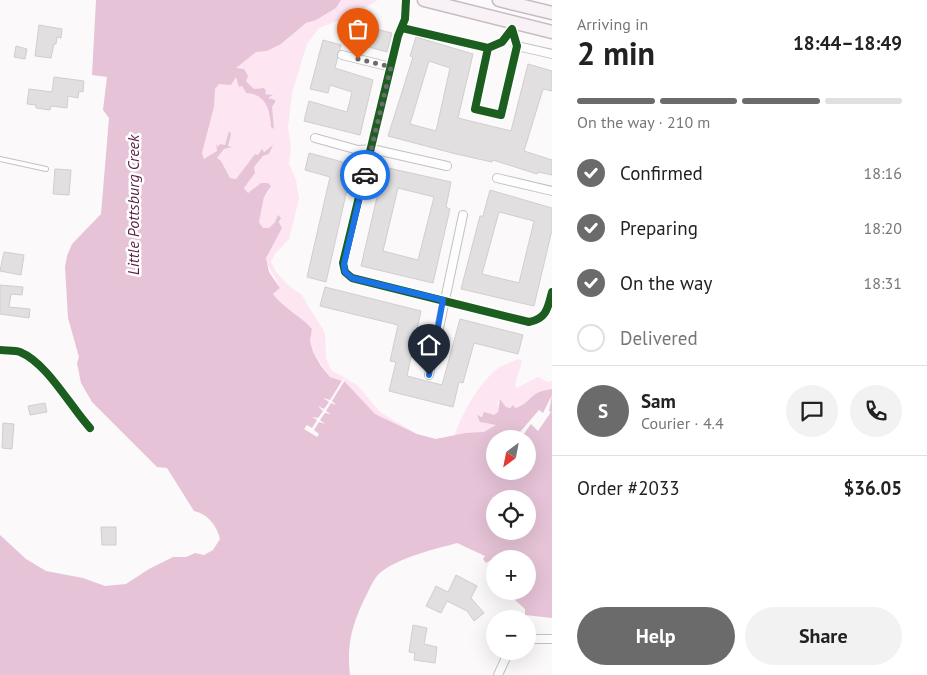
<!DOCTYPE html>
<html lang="en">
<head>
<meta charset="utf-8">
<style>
  :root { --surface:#fff; --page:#f2f2f2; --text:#222; --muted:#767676; --line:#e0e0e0; --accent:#6c6b6c }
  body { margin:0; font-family:"PT Sans",sans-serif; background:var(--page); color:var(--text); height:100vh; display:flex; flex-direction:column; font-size:19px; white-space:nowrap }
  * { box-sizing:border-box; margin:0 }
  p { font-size:16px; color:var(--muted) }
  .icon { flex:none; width:28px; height:28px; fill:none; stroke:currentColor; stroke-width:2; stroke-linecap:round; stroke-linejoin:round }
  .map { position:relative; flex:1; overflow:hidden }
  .sheet { display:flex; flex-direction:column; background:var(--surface); width:375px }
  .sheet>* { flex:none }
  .needle { width:32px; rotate:212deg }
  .controls { position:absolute; left:486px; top:430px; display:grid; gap:10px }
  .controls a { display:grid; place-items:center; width:50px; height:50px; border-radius:50%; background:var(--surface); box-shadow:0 5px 20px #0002; font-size:25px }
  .pin { position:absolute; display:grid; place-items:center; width:42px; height:42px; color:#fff; margin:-51px -21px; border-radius:50% 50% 50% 0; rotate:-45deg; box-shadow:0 0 5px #0007 }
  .pin .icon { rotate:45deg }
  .courier { position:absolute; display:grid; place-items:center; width:50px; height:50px; margin:-25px; border:4px solid #1a73e8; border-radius:50%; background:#fff; color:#222; box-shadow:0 1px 6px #0007 }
  .head em { font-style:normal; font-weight:700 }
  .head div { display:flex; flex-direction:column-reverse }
  .head { display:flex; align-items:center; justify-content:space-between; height:85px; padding:0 25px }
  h1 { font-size:32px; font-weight:700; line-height:38px }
  .bar { display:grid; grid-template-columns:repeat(4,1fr); gap:8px 5px; align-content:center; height:60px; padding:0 25px }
  .bar i { height:6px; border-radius:4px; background:var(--line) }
  .bar .selected { background:var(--accent) }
  .bar p { grid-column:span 4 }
  .line { display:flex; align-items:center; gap:12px; padding:0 25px; border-top:1px solid var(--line) }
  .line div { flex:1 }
  .round { display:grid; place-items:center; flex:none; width:52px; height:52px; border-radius:26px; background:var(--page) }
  ol { padding:0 25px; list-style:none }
  li { display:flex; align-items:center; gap:15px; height:55px }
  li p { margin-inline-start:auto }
  li .icon { padding:5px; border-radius:50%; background:var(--accent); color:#fff; stroke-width:4 }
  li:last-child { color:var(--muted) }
  li i { width:28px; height:28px; border:2px solid var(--line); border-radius:50% }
  .button { display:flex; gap:10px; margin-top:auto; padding:10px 25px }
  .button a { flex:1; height:58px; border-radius:30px; background:var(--accent); color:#fff; font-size:20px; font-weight:700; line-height:58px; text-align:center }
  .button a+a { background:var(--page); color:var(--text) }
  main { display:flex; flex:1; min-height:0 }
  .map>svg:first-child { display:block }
  .green { fill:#fde5f2 }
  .water { fill:#e6c3d7; fill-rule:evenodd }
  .pier { fill:#fbf9fa }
  .building { fill:#e1dfe0; stroke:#d0cecf; fill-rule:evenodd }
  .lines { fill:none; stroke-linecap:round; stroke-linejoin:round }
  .service-casing { stroke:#c3c1c2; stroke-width:6 }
  .minor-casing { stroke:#c3c1c2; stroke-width:10 }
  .primary-casing { stroke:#c7bbc2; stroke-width:15 }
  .service { stroke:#fefefe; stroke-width:4 }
  .minor { stroke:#fefefe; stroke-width:8 }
  .primary { stroke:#f8f1f5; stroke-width:12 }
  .cycleway-casing { stroke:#fff; stroke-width:11 }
  .cycleway { stroke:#1b5e20; stroke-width:8 }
  .done { stroke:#6c6b6c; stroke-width:5; stroke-dasharray:0 9 }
  .route { stroke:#1a73e8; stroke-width:6 }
  .labels { text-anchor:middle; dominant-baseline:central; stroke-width:5; stroke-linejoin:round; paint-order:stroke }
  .water-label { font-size:16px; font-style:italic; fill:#591f46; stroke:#fff }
</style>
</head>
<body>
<main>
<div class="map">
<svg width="552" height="675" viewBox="0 0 552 675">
  <rect width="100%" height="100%" fill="#fbf9fa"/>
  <!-- green -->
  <g class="green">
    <path d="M 341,0 L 378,0 L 355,14 L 319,28 L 307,44 L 292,93 L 288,128 L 291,146 L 289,164 L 296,180 L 299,199 L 289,239 L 275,254 L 271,262 L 276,272 L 290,287 L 301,294 L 325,333 L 326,358 L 331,370 L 357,385 L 380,412 L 417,434 L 375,414 L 345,383 L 330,377 L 313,352 L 310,341 L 312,329 C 301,316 283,308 273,294 L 280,288 C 276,277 269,270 265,258 L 282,228 L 278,216 L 275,222 L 269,228 L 263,228 L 259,222 L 264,197 L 270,190 L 261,183 L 248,193 L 244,188 L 255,173 L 254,167 L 263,156 L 269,154 L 272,146 L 258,155 L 255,154 L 236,179 L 230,178 L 217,158 L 224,149 L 231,147 L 228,146 L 229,132 L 225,145 L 218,147 L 216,145 L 217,151 L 204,160 L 202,153 L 214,107 L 215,89 L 219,84 L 232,81 L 236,76 L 246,93 C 266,94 270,110 271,127 L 272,106 L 275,102 L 268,98 L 272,96 L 254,89 L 235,68 L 256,52 L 267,51 L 281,44 L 306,23 L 316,20 L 336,8 Z"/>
    <path d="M 518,359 L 522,361 L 515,385 L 517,388 L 538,377 L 548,382 L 552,381 L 552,389 C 528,392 534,401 516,408 L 512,406 L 511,408 L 506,407 L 502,401 L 498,401 L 498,412 L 494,415 L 477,416 L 488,424 L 496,424 L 496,426 L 484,432 L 454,436 C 463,412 477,386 497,369 C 502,365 512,362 518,359 Z"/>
  </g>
  <!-- water -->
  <path class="water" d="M 96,0 L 341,0 L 336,8 L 316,20 L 306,23 L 281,44 L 267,51 L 256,52 L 236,68 L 244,69 L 248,76 L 246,81 L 254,89 L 264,88 L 266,91 L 265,94 L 273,95 L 268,98 L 275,100 L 275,102 L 272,107 L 274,129 L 271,127 C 270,110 266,94 246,93 L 242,86 L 239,87 L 236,77 L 231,85 L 219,84 L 215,89 L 214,107 L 202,153 L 204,159 L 217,151 L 216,144 L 218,147 L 220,144 L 225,145 L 229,131 L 231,134 L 228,146 L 232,147 L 224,149 L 217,158 L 221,161 L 230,178 L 236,179 L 255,154 L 258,155 L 262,149 L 264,152 L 273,145 L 269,154 L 263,156 L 254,167 L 255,173 L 244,188 L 248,193 L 261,183 L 268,183 L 271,186 L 264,197 L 259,222 L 263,228 L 269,228 L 275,222 L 278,215 L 281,218 L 279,222 L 282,228 L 266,258 L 269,272 L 280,288 L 273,294 C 283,308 301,316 312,329 L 310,341 L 313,352 L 321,366 L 330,377 L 345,382 L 375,414 L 417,434 L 436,439 L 465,433 L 484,432 L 496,425 L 480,422 L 477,415 L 482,417 L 484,412 L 494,415 L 498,412 L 500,399 L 506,407 L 511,408 L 512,405 L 516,408 C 534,401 528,392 552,389 L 552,618 L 525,615 L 525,609 L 505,591 L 528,591 L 528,559 L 495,559 L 495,571 L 491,560 L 486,563 L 483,559 L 485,556 L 457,543 C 435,549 398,558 381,572 C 374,578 371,586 367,594 C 353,621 346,644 350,675 L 0,675 L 0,535 L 26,559 L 46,571 L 83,578 L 105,586 L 126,584 L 149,569 L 173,557 L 186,557 L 195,553 L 204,555 L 213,550 L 220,539 C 217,526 208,514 194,511 L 167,468 L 157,467 L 92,402 L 81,383 L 77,363 L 79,357 L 68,318 L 65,267 L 67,256 L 72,244 L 101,214 L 109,118 L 103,110 L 107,77 L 92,75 ZM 495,439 L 528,439 L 528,471 L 495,471 ZM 495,499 L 528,499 L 528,531 L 495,531 Z"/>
  <!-- pier -->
  <g class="pier">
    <polygon points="343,379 345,380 332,401 336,405 331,403 326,411 331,414 325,413 320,420 325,424 319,422 314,430 319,434 317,437 304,429 307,425 312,428 317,420 312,417 318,418 323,411 318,406 324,409 329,402 323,398 330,400"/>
    <polygon points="552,395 549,411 551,412 538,431 531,424 523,435 520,432 539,410 543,413"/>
  </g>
  <!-- building -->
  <g class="building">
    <polygon points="344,21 392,33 387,52 339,39"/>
    <polygon points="39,25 62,29 61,38 57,37 56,44 54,44 51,58 35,56"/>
    <path d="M 416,37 L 473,54 L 458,118 L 511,131 L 528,64 L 552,71 L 552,91 L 543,89 L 524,151 L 552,160 L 552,175 L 538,172 L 537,174 L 493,160 L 492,162 L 456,154 L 388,136 L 413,57 L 410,56 ZM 429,61 L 450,68 L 436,131 L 410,124 Z"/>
    <polygon points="323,40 341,45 335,68 373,80 360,135 304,121 309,101 347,112 352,92 330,85 328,93 310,89"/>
    <polygon points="16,46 27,49 25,59 14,57"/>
    <polygon points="54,77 84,81 83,92 79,91 78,98 68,96 67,108 51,106 50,110 36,108 36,105 27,104 29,89 52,92"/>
    <polygon points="309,153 354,165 349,181 326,282 307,277 330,177 305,170"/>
    <path d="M 384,167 L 451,182 L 446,207 L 450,209 L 433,283 L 361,266 ZM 398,188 L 434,197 L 418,260 L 383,251 Z"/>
    <polygon points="55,169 71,170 69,195 53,194"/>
    <path d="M 490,190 L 552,208 L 552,230 L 534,306 L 461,289 L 480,216 L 483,216 ZM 499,212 L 534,221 L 519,283 L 482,274 Z"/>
    <polygon points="4,252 24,255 21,275 0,271"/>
    <polygon points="0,285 23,287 22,295 11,294 9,307 30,309 29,318 0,314"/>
    <polygon points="325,287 421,311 407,376 442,385 460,319 523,335 518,354 474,343 463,383 459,382 453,407 389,391 396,362 390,361 398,325 320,306"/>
    <polygon points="45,403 47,412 30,415 28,406"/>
    <polygon points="3,423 14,424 12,449 2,448"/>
    <polygon points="101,527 116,527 116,545 102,545"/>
    <polygon points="456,575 477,586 471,598 484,613 474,621 467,611 447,601 441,613 426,606 436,586 448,592"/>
    <polygon points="413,625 427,628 424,644 437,647 435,663 414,660 415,653 409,652"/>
  </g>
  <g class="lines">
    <defs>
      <polyline id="service" points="0,159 46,169"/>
      <g id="minor">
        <path d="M 406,0 L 405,19 L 398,36 L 343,263 L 345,272 L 352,278 L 529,322 C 547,319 548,307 552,292"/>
        <polyline points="402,28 488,48 502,42 512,29 517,46 501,115 475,109 488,48"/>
        <polyline points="517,46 552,54"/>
        <polyline points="342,55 391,67"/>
        <polyline points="315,138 358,150 372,149 447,166"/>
        <polyline points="497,178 552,191"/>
        <path d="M 0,350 C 6,351 14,350 20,352 C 47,363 70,406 90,428"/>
        <polyline points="429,375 463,215"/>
        <polyline points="528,639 552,639"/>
        <polyline points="498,675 509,651"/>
      </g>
      <g id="primary">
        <polyline points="424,0 552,32"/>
        <polyline points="499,0 552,13"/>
      </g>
    </defs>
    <!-- service casing -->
    <use href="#service" class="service-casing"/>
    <!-- minor casing -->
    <use href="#minor" class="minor-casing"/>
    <!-- primary casing -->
    <use href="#primary" class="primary-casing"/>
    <!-- service -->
    <use href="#service" class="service"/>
    <!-- minor -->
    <use href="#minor" class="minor"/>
    <!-- primary -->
    <use href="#primary" class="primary"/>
    <defs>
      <g id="cycleway">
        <path d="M 406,0 L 405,19 L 398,36 L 343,263 L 345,272 L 352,278 L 529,322 C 547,319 548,307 552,292"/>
        <polyline points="402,28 488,48 502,42 512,29 517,46 501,115 475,109 488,48"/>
        <path d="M 0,350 C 6,351 14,350 20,352 C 47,363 70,406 90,428"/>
      </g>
    </defs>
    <!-- cycleway casing -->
    <use href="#cycleway" class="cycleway-casing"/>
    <!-- cycleway -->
    <use href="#cycleway" class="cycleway"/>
  </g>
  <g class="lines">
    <!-- done -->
    <polyline class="done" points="358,59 391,67 365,175"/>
    <!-- route -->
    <polyline class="route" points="365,175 344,264 345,272 352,278 443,300 429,375"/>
  </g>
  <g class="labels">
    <!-- water labels -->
    <g class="water-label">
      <text transform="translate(133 205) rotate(-90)">Little Pottsburg Creek</text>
    </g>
  </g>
</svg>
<div class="controls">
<a><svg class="needle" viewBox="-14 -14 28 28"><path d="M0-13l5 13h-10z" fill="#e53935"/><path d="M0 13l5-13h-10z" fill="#767676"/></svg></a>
<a><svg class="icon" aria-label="locate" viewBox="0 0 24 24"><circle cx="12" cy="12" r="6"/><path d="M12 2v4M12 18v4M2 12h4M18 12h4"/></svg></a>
<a>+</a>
<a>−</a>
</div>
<div class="pin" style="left:358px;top:59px;background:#ea580c"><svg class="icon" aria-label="bag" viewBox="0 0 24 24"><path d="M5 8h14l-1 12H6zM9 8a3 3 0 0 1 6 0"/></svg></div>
<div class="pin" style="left:429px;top:375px;background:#1f2937"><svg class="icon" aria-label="home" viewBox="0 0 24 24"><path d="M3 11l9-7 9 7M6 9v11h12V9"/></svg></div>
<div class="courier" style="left:365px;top:175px"><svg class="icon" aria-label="car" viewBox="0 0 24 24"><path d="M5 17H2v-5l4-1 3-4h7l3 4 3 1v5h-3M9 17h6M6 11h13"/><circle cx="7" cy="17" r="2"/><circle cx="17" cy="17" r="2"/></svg></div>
</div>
<section class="sheet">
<div class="head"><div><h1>2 min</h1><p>Arriving in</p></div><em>18:44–18:49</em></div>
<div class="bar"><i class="selected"></i><i class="selected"></i><i class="selected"></i><i></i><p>On the way · 210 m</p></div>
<ol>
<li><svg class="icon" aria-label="check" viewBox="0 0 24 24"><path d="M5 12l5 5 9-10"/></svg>Confirmed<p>18:16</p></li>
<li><svg class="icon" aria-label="check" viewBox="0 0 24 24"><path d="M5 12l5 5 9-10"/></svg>Preparing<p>18:20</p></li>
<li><svg class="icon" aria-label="check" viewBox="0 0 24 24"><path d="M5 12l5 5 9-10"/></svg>On the way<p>18:31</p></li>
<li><i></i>Delivered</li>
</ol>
<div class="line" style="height:90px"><b class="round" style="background:var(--accent);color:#fff">S</b><div><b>Sam</b><p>Courier · 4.4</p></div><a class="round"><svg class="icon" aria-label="chat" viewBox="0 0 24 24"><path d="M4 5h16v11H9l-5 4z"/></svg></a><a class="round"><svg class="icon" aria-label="phone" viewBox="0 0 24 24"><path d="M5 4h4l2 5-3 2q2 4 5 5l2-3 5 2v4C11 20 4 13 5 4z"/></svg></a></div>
<div class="line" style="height:65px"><div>Order #2033</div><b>$36.05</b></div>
<div class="button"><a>Help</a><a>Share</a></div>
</section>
</main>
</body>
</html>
